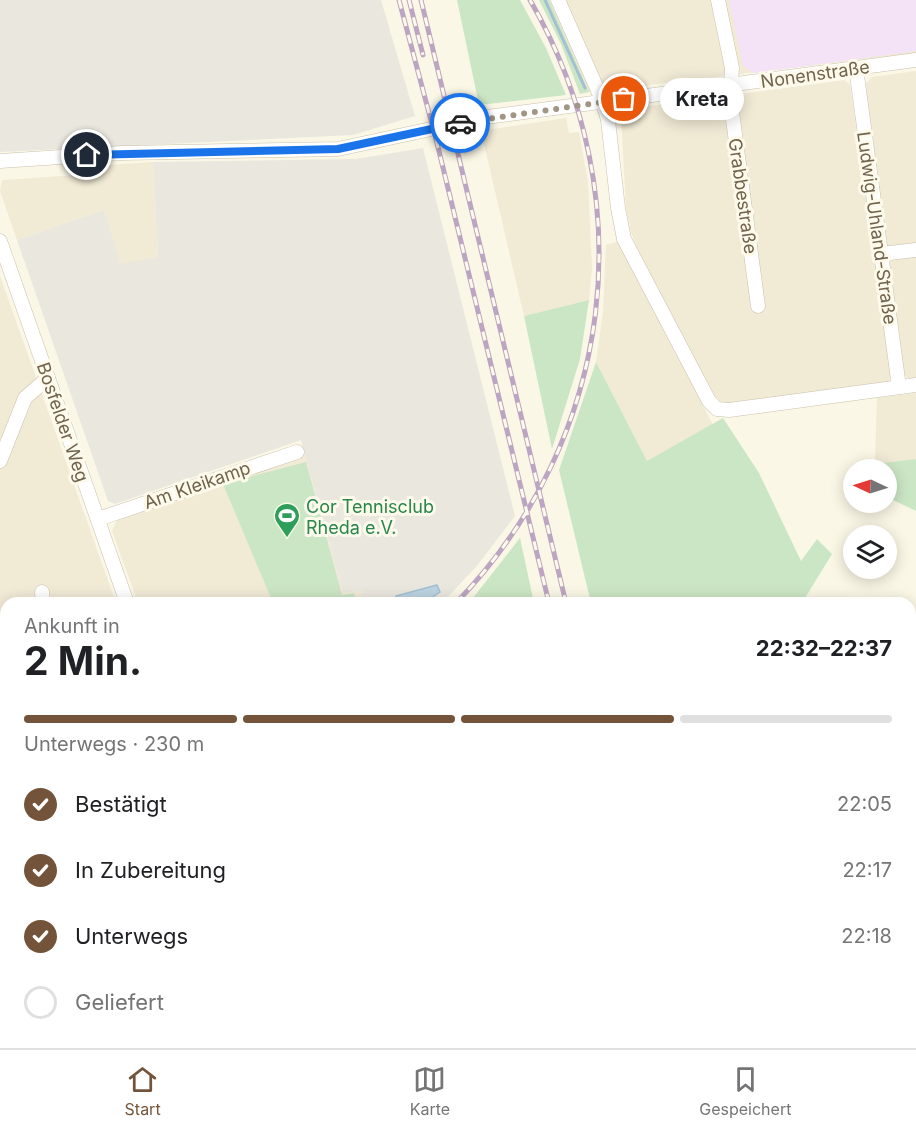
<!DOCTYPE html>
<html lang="de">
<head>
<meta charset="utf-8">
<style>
  :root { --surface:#fff; --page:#f6f6f6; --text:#202124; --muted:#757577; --line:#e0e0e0; --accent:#73543a }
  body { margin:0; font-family:Inter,sans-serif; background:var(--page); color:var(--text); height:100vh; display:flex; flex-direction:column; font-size:22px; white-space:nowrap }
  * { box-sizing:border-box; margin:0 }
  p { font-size:20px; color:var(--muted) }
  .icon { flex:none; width:33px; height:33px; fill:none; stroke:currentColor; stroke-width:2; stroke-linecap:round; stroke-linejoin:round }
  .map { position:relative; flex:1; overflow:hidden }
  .details { position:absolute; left:0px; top:597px; width:916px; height:452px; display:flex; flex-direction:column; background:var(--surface); border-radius:18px 18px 0 0; box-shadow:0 3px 15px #0003 }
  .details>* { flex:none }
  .needle { width:39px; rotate:274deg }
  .controls { position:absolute; left:843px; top:459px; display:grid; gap:12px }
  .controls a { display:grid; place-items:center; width:54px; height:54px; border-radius:50%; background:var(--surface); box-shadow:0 3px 15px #0003; font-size:30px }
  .pin { position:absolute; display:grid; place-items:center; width:51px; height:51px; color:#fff; margin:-26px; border:3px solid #fff; border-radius:50%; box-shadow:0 2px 6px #0007 }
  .courier { position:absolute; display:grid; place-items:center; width:60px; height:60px; margin:-30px; border:4px solid #1a73e8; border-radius:50%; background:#fff; color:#222; box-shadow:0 2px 8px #0007 }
  .bubble { position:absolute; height:42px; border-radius:21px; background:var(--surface); box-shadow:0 3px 15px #0003; font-size:20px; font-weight:700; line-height:42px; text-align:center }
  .summary em { font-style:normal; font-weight:700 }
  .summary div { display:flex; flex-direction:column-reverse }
  .summary { display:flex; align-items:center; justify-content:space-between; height:102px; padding:0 24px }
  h1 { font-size:39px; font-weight:700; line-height:45px }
  .bar { display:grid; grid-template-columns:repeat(4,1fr); gap:9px 6px; align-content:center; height:72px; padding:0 24px }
  .bar i { height:8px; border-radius:4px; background:var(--line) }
  .bar .active { background:var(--accent) }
  .bar p { grid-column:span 4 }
  ol { padding:0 24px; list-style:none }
  li { display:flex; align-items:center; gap:18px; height:66px }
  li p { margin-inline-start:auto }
  li .icon { padding:6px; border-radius:50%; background:var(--accent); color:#fff; stroke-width:4 }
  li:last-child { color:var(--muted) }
  li i { width:33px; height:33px; border:3px solid var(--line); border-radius:50% }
  .tabs { display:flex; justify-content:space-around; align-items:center; height:84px; border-top:2px solid var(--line); background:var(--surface); font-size:16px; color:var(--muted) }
  .tabs a { display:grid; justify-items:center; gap:3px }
  .tabs .active { color:var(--accent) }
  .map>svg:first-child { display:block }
  .residential { fill:#f1ead5 }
  .industrial { fill:#eae7df }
  .education { fill:#f4e2f6 }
  .green { fill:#cbe6c5 }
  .water { fill:#bcd3e2; stroke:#a3c0d2; stroke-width:1.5 }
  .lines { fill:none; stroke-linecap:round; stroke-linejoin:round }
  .stream { stroke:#a3c0d2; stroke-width:3 }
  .minor-casing { stroke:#cac1ad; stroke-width:15 }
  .minor { stroke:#fff; stroke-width:14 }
  .rail-casing { stroke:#bca5c2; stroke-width:5 }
  .rail { stroke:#fdfaeb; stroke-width:3; stroke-dasharray:9; stroke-linecap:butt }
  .done { stroke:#a09683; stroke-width:6; stroke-dasharray:0 10.8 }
  .route { stroke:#1a73e8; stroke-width:8 }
  .labels { text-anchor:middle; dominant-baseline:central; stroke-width:6; stroke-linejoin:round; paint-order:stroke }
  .street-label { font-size:18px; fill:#70624d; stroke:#fdfaeb }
  .leisure-label { font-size:18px; fill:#27864d; stroke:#fdfaeb; text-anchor:start }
</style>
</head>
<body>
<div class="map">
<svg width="916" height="1048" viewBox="0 0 916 1048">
  <rect width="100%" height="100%" fill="#faf7e6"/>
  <!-- residential -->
  <g class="residential">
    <polygon points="549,0 916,0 916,53 589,92"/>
    <polygon points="916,71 916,379 911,380 903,374 865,85 872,77"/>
    <polygon points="844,80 850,85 893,375 887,383 727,405 716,398 638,251 631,232 626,207 621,115 626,109"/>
    <polygon points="566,118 569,133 579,132 588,182 592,268 589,300 524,316 481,131"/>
    <polygon points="153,162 158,257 121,265 104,210 17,240 0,191 2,180 79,175 79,167"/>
    <polygon points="619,241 713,425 647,461 596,362 603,312 606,245"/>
    <polygon points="0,276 116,603 6,603 6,842 0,843"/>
    <polygon points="916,393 916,459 875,464 877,398"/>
    <polygon points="305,454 343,594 361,590 364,603 138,603 112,531 117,520"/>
    <polygon points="916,724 916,762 911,763 911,725"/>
    <polygon points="6,859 6,1042 219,1042 220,1048 0,1048 0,860"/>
    <polygon points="240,1043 340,1043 341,1048 241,1048"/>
  </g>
  <!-- industrial -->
  <g class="industrial">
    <polygon points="0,0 381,0 415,116 353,135 0,152"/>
    <polygon points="423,148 515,516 476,567 442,603 364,603 361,590 343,594 301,440 115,504 108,501 17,240 104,210 121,264 158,257 153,162 356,159"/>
    <polygon points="635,1042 637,1048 341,1048 340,1043"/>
  </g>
  <!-- education -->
  <polygon class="education" points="729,0 916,0 916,51 754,73 743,66"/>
  <!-- green -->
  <g class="green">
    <polygon points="457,0 520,0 546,48 566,95 479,105"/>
    <polygon points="539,0 549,0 589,92 580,94 561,44"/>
    <polygon points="589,300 580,359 552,449 524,316"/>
    <polygon points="596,362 647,461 723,418 759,473 801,561 817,539 832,554 802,603 591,603 559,470"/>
    <polygon points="916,459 916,511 887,497 886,470 872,469 875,464"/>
    <polygon points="306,462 342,595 354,593 356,603 273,603 223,484"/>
    <polygon points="520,538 534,603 469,603"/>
    <polygon points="916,762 916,901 911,901 910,763"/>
    <polygon points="911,911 916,911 916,1048 700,1048 699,1043 910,1042"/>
  </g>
  <!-- water -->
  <polygon class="water" points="437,585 440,592 424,603 396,603 396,596"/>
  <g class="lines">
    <!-- stream -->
    <polyline class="stream" points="545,0 585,88"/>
    <defs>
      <g id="minor">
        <polyline points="558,0 603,102 608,120 618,208 624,239 709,401 717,409 729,410 916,385"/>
        <polyline points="718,0 732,68 730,97 758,306"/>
        <polyline points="856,68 899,387"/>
        <polyline points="0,161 122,153 338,149 487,117 916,60"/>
        <polyline points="0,241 127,603"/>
        <polyline points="881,254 916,250"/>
        <polyline points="0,461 25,398 48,378"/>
        <polyline points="98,519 297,452"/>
        <polyline points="42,592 43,603"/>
        <polyline points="0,784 6,784"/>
        <polyline points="3,933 3,1048"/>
        <polyline points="228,1042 229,1048"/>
      </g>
    </defs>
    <!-- minor casing -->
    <use href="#minor" class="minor-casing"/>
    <!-- minor -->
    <use href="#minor" class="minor"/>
    <defs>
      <g id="rail">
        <polyline points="399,0 437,143 549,603"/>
        <polyline points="409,0 423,55"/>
        <polyline points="421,0 566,603"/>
        <path d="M 456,603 C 615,439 644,197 530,0"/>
        <polyline points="0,852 6,850"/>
        <polyline points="438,1042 439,1048"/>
        <polyline points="656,1042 657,1048"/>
        <polyline points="681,1042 683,1048"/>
      </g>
    </defs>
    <!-- rail casing -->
    <use href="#rail" class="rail-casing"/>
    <!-- rail -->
    <use href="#rail" class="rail"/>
  </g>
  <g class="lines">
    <!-- done -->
    <polyline class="done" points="460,123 624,99"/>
    <!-- route -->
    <polyline class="route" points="87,155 338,149 460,123"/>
  </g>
  <!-- icons -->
  <defs>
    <symbol id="stadium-pin" viewBox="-11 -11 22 30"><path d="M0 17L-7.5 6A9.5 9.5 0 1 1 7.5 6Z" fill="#2e9e5b" stroke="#fdfaeb"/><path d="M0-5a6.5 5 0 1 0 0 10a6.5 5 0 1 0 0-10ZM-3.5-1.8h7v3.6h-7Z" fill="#fff"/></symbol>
  </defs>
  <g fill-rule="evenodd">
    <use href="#stadium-pin" x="272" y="501" width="30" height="40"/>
  </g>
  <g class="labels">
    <!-- street labels -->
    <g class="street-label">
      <text transform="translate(815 74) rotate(-8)">Nonenstraße</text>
      <text transform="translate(743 196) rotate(82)">Grabbestraße</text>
      <text transform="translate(877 228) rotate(82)">Ludwig-Uhland-Straße</text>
      <text transform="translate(63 422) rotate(71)">Bosfelder Weg</text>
      <text transform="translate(197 485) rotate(-19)">Am Kleikamp</text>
    </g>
    <!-- leisure labels -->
    <g class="leisure-label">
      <text x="306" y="506">Cor Tennisclub<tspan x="306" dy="21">Rheda e.V.</tspan></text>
    </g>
  </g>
</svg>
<div class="controls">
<a><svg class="needle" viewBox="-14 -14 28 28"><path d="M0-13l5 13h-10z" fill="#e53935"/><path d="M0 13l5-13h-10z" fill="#757577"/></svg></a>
<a><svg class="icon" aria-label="layers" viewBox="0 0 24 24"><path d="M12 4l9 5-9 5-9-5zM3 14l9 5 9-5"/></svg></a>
</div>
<div class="pin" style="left:624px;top:99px;background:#ea580c"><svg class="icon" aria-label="bag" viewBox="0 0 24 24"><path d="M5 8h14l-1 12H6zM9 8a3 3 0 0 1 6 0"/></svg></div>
<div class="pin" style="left:87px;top:155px;background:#1f2937"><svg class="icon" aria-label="home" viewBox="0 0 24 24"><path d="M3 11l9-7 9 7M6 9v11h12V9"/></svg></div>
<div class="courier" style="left:460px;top:123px"><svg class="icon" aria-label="car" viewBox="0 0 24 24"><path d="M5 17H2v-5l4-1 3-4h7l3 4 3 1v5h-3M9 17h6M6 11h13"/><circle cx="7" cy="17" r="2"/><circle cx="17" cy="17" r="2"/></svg></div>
<div class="bubble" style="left:660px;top:78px;width:84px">Kreta</div>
<section class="details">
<div class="summary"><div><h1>2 Min.</h1><p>Ankunft in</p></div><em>22:32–22:37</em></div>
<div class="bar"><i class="active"></i><i class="active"></i><i class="active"></i><i></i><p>Unterwegs · 230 m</p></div>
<ol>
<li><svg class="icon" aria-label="check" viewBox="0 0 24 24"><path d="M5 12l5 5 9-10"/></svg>Bestätigt<p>22:05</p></li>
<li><svg class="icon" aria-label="check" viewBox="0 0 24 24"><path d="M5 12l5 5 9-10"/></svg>In Zubereitung<p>22:17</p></li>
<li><svg class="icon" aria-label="check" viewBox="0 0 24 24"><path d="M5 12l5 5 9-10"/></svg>Unterwegs<p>22:18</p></li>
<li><i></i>Geliefert</li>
</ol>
</section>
</div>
<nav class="tabs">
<a class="active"><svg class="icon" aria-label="home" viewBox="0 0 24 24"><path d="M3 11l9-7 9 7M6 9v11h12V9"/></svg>Start</a>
<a><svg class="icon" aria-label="map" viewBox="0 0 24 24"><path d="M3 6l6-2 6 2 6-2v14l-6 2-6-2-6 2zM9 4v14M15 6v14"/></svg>Karte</a>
<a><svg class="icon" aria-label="saved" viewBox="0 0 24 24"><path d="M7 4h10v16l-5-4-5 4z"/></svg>Gespeichert</a>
</nav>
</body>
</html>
